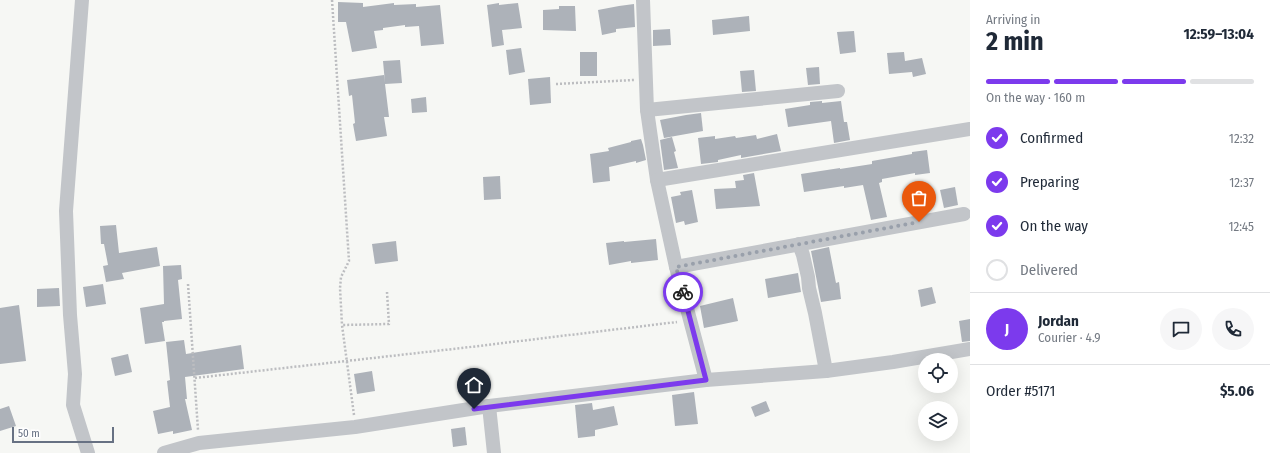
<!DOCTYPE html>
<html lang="en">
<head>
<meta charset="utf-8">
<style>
  :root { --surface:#fff; --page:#f6f6f7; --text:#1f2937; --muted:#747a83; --line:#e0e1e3; --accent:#7c3aed }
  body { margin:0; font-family:"Fira Sans Condensed",sans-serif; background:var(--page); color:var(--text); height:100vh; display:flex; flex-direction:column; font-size:15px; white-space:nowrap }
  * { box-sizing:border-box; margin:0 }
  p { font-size:13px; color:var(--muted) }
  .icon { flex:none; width:22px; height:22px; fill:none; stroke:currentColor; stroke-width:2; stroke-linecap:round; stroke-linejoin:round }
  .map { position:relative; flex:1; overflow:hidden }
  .drawer { display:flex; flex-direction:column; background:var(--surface); width:300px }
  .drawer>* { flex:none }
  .tools { position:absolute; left:918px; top:353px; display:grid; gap:8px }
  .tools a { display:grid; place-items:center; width:40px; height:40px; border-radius:50%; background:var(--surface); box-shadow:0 4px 16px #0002; font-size:20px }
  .scale { position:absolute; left:12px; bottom:10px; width:102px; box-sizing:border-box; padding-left:4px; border:2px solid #677183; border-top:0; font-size:11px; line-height:14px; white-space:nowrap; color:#677183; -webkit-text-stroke:3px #fff; paint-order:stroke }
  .pin { position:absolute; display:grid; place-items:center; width:34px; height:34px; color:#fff; margin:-41px -17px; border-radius:50% 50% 50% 0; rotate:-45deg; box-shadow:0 0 4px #0007 }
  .pin .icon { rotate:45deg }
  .courier { position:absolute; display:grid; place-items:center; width:40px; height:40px; margin:-20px; border:3px solid #7c3aed; border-radius:50%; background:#fff; color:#222; box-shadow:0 1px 5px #0007 }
  .summary em { font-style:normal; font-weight:700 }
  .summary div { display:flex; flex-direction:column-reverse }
  .summary { display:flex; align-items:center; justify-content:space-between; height:68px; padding:0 16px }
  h1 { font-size:26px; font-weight:700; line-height:30px }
  .bar { display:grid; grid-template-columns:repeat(4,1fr); gap:6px 4px; align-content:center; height:48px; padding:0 16px }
  .bar i { height:5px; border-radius:3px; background:var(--line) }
  .bar .selected { background:var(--accent) }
  .bar p { grid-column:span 4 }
  .line { display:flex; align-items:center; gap:10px; padding:0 16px; border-top:1px solid var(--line) }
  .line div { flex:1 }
  .round { display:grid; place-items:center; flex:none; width:42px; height:42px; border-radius:21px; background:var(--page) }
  ol { padding:0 16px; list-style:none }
  li { display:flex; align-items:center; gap:12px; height:44px }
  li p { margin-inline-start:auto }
  li .icon { padding:4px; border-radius:50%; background:var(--accent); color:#fff; stroke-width:4 }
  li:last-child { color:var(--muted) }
  li i { width:22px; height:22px; border:2px solid var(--line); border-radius:50% }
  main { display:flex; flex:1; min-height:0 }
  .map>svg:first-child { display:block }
  .building { fill:#adb2b9 }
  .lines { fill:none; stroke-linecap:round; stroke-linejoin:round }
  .path { stroke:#bcbdc0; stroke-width:2.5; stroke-dasharray:2 2; stroke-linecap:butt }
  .minor { stroke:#c2c5c9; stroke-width:14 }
  .done { stroke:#99a0ab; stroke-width:4; stroke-dasharray:0 7.2 }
  .route { stroke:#7c3aed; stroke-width:5 }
</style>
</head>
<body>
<main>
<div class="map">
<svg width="970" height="453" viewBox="0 0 970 453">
  <rect width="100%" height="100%" fill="#f6f7f4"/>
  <!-- building -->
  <g class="building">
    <polygon points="338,2 363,3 363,7 394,3 394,5 416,4 416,7 440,5 444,44 421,46 419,26 405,27 405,25 383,28 383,30 374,31 377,48 352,52 346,22 338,22"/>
    <polygon points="499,3 499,5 518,3 522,28 502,30 504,45 492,47 487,5"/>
    <polygon points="634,4 635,27 616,29 616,32 602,35 598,10 619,6"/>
    <polygon points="559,6 575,6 576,31 543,30 543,10 559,9"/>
    <polygon points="749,16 750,31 713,35 712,20"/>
    <polygon points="670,29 671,45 653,46 653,30"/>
    <polygon points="854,31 856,52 840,54 837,32"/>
    <polygon points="521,48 525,72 509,75 506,50"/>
    <rect x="580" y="52" width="17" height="24"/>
    <polygon points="904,52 905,61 922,58 926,74 913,77 912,72 889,74 887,53"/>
    <polygon points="400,60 402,83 385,84 389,117 384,117 387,136 356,141 353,124 355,123 352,95 349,96 347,80 384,75 385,83 383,61"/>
    <polygon points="819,67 820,84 808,85 806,68"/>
    <polygon points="754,70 756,91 742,92 740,71"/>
    <polygon points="550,77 551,103 530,105 528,79"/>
    <polygon points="426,97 427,112 412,113 411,99"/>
    <polygon points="822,101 822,103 841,101 844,122 847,122 850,140 834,143 831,121 788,127 785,109 810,105 810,102"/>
    <polygon points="701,113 703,131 664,138 660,120 686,115"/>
    <polygon points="777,134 781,151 741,158 741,155 718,160 718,162 701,164 698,138 715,136 715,139 735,136 736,138 756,135 757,139"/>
    <polygon points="672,137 676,151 674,152 678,168 664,170 660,140"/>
    <polygon points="641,139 643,145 646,160 636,163 636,161 609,167 610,181 593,183 590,154 609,151 608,148 631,142 631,141"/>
    <polygon points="927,150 930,173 915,175 915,173 882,179 882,182 879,183 887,217 871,220 863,185 844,188 844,186 804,192 801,174 840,168 840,169 872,164 872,161 912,154 912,152"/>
    <polygon points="754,173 760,206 716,209 714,189 736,188 735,181 744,180 743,175"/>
    <polygon points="500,176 501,199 484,200 483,177"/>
    <polygon points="955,187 958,205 944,208 940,190"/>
    <polygon points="692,190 698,222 685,225 684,221 676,223 671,197 681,195 680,192"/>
    <polygon points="116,225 119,253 157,247 160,266 122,273 124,279 106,282 103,266 108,265 104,244 101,244 100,226"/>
    <polygon points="656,239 658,260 631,263 631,261 609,265 606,243 624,241 624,242"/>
    <polygon points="396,241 398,261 375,264 372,244"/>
    <polygon points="829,247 836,283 839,282 841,299 821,302 811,251"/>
    <polygon points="181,265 182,279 178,280 182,319 164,321 164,322 162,322 165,341 145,344 140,308 164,304 163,266"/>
    <polygon points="798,273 801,292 768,298 765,279"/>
    <polygon points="103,284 106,304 86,307 83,287"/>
    <polygon points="932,287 936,303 921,307 918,290"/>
    <polygon points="59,288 60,306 37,307 37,289"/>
    <polygon points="733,298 738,321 704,328 700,306"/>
    <polygon points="19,305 26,361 0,364 0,308"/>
    <polygon points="970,319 970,341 962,342 959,321"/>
    <polygon points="184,340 186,354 241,345 244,369 185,377 187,399 185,399 192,430 173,434 173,431 158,434 153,411 170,407 167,381 170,380 166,342"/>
    <polygon points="128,354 132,372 115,376 111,358"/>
    <polygon points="372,371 375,391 357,394 354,374"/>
    <polygon points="694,392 698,424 675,426 672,395"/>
    <polygon points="766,401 770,411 755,417 751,407"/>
    <polygon points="592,403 593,410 614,406 618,425 595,430 595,436 578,438 575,405"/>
    <polygon points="9,406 16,426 0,431 0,409"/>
    <polygon points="465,427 467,445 453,447 451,429"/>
  </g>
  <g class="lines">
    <!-- path -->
    <g class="path">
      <polyline points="332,0 349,261 341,277 340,288 342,325"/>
      <polyline points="556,84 634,80"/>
      <polyline points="188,284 198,430"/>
      <polyline points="195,378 462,348 677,322"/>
      <polyline points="354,415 342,325 389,324 387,292"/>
    </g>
    <!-- minor -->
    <g class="minor">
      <polyline points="82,0 66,211 70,315 75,374 73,405 88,453"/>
      <polyline points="643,0 647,110 657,180 676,267 706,380"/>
      <polyline points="647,110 838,91"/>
      <polyline points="657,180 970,129"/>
      <polyline points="799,244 803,255 808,277 809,288 815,313 826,371"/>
      <polyline points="676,267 964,214"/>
      <polyline points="489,406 494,453"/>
      <polyline points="164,453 199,443 355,427 489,406 706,380 826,371 893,362 970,349"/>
    </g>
  </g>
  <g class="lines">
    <!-- done -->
    <polyline class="done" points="683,292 676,267 919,222"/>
    <!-- route -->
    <polyline class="route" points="474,409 706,380 683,292"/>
  </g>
</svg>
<div class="tools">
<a><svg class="icon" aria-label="locate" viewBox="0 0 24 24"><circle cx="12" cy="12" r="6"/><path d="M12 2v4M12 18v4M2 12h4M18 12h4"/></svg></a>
<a><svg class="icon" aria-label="layers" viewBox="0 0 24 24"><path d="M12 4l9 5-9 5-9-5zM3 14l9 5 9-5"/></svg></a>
</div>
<div class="scale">50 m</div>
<div class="pin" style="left:919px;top:222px;background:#ea580c"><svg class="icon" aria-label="bag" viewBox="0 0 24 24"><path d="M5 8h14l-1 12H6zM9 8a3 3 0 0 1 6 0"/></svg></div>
<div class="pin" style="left:474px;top:409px;background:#1f2937"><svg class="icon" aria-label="home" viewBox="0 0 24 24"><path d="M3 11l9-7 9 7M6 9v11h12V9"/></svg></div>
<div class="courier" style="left:683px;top:292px"><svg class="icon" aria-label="bike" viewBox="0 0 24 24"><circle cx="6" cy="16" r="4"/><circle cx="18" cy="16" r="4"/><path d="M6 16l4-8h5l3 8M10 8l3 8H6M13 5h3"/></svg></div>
</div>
<section class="drawer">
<div class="summary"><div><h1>2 min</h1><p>Arriving in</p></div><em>12:59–13:04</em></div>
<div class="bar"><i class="selected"></i><i class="selected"></i><i class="selected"></i><i></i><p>On the way · 160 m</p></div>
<ol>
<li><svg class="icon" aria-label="check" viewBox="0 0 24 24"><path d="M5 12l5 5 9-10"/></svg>Confirmed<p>12:32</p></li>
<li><svg class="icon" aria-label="check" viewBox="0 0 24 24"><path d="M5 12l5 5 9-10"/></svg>Preparing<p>12:37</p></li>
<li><svg class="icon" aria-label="check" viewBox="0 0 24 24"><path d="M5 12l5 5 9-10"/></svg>On the way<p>12:45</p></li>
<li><i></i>Delivered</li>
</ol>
<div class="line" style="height:72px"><b class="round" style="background:var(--accent);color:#fff">J</b><div><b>Jordan</b><p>Courier · 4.9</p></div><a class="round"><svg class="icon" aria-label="chat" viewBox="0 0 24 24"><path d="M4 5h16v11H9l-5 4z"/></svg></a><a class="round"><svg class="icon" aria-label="phone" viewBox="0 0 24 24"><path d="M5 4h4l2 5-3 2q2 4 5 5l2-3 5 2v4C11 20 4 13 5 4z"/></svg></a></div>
<div class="line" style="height:52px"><div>Order #5171</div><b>$5.06</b></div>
</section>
</main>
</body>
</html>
